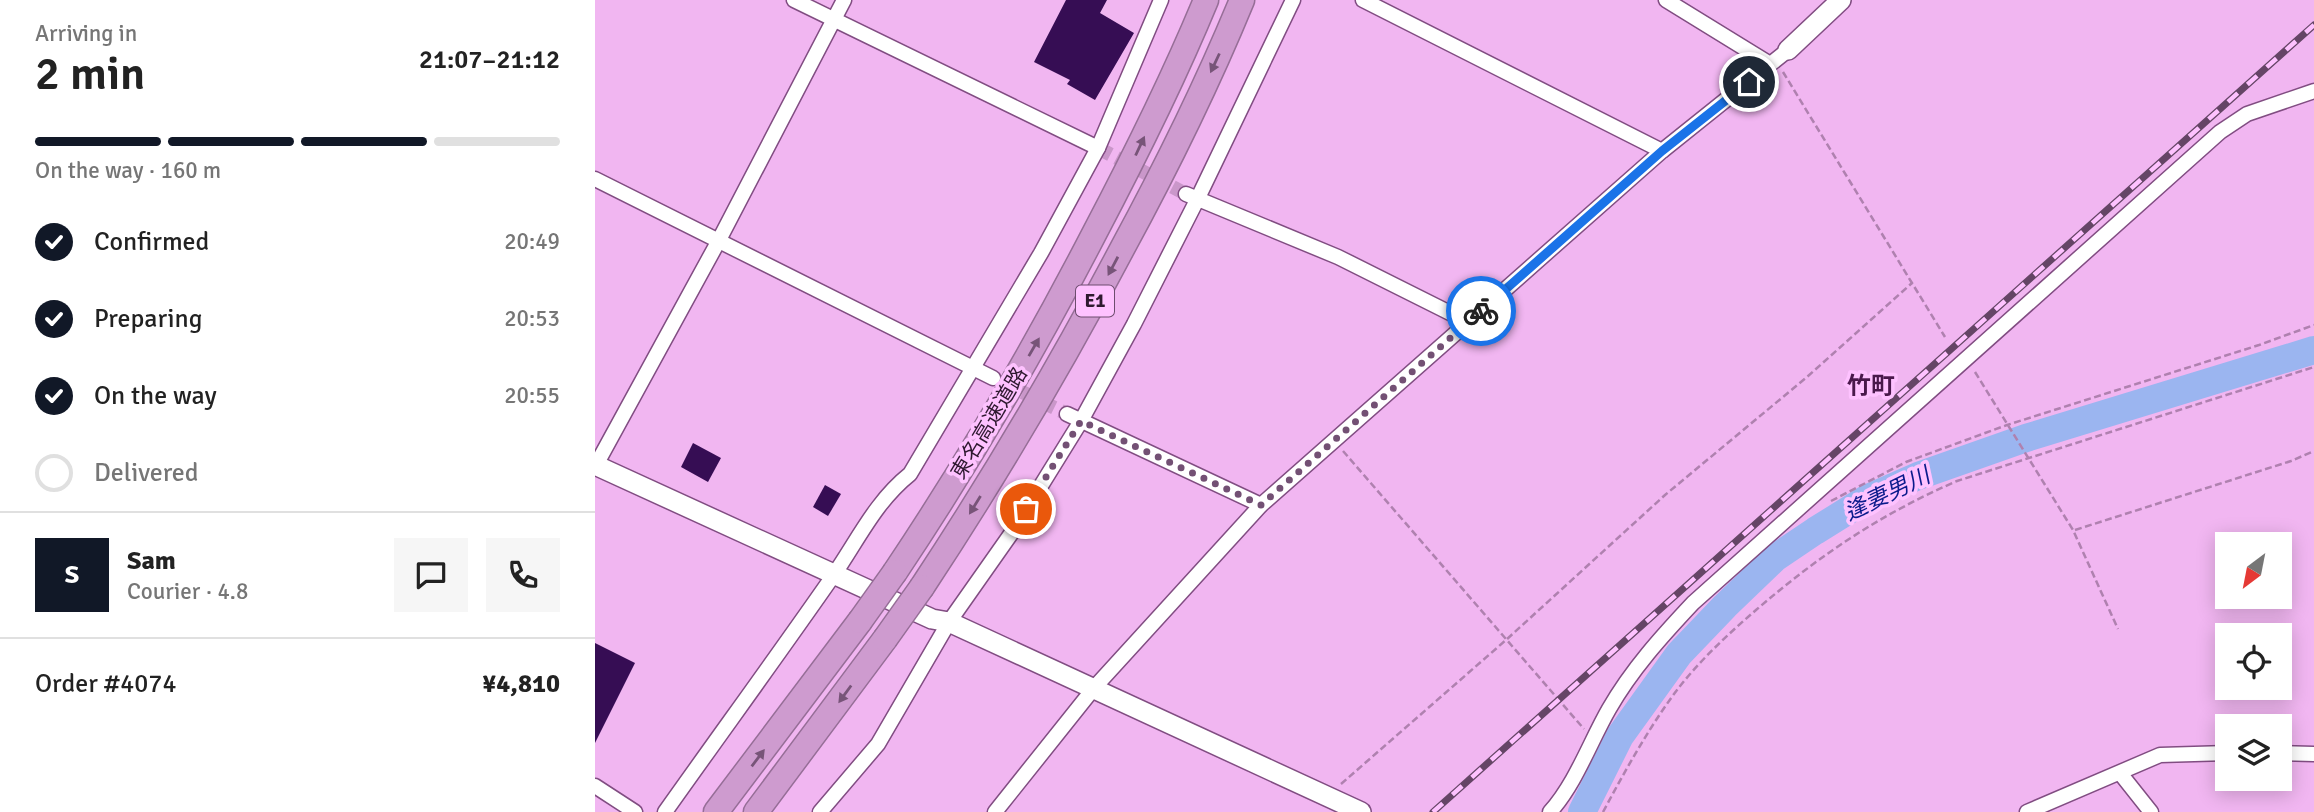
<!DOCTYPE html>
<html lang="en">
<head>
<meta charset="utf-8">
<style>
  :root { --surface:#fff; --page:#f6f6f6; --text:#222; --muted:#767676; --line:#e0e0e0; --accent:#111827 }
  body { margin:0; font-family:Signika,"Noto Sans JP",sans-serif; background:var(--page); color:var(--text); height:100vh; display:flex; flex-direction:column; font-size:26px; white-space:nowrap }
  * { box-sizing:border-box; margin:0 }
  p { font-size:23px; color:var(--muted) }
  .icon { flex:none; width:38px; height:38px; fill:none; stroke:currentColor; stroke-width:2; stroke-linecap:round; stroke-linejoin:round }
  .map { position:relative; flex:1; overflow:hidden }
  .drawer { display:flex; flex-direction:column; background:var(--surface); width:595px }
  .drawer>* { flex:none }
  .needle { width:46px; rotate:212deg }
  .controls { position:absolute; left:1620px; top:532px; display:grid; gap:14px }
  .controls a { display:grid; place-items:center; width:77px; height:77px; border-radius:0px; background:var(--surface); box-shadow:0 4px 18px #0003; font-size:35px }
  .pin { position:absolute; display:grid; place-items:center; width:60px; height:60px; color:#fff; margin:-30px; border:4px solid #fff; border-radius:50%; box-shadow:0 2px 7px #0007 }
  .courier { position:absolute; display:grid; place-items:center; width:70px; height:70px; margin:-35px; border:5px solid #1a73e8; border-radius:50%; background:#fff; color:#222; box-shadow:0 2px 9px #0007 }
  .overview em { font-style:normal; font-weight:600 }
  .overview div { display:flex; flex-direction:column-reverse }
  .overview { display:flex; align-items:center; justify-content:space-between; height:119px; padding:0 35px }
  h1 { font-size:46px; font-weight:600; line-height:52px }
  .bar { display:grid; grid-template-columns:repeat(4,1fr); gap:10px 7px; align-content:center; height:84px; padding:0 35px }
  .bar i { height:9px; border-radius:5px; background:var(--line) }
  .bar .on { background:var(--accent) }
  .bar p { grid-column:span 4 }
  .line { display:flex; align-items:center; gap:18px; padding:0 35px; border-top:2px solid var(--line) }
  .line div { flex:1 }
  .round { display:grid; place-items:center; flex:none; width:74px; height:74px; border-radius:0px; background:var(--page) }
  ol { padding:0 35px; list-style:none }
  li { display:flex; align-items:center; gap:21px; height:77px }
  li p { margin-inline-start:auto }
  li .icon { padding:7px; border-radius:50%; background:var(--accent); color:#fff; stroke-width:4 }
  li:last-child { color:var(--muted) }
  li i { width:38px; height:38px; border:4px solid var(--line); border-radius:50% }
  main { display:flex; flex:1; min-height:0 }
  .map>svg:first-child { display:block }
  .lines { fill:none; stroke-linecap:round; stroke-linejoin:round }
  .river { stroke:#9bb5f0; stroke-width:28 }
  .building { fill:#360d54 }
  .street-tunnel { stroke:#ca97ca; stroke-width:14; stroke-dasharray:14 7; stroke-linecap:butt }
  .street-casing { stroke:#814d82; stroke-width:17 }
  .secondary-casing { stroke:#814d82; stroke-width:22 }
  .highway-casing { stroke:#966e97; stroke-width:27 }
  .path { stroke:#af81af; stroke-width:2.5; stroke-dasharray:7 3.5; stroke-linecap:butt }
  .street { stroke:#fff; stroke-width:14 }
  .secondary { stroke:#fff; stroke-width:19 }
  .highway { stroke:#ce9bcf; stroke-width:24 }
  .rail-casing { stroke:#654566; stroke-width:7 }
  .rail { stroke:#fec2ff; stroke-width:4.5; stroke-dasharray:13; stroke-linecap:butt }
  .highway-bridge-casing { stroke:#966e97; stroke-width:27; stroke-linecap:butt }
  .highway-bridge { stroke:#ce9bcf; stroke-width:24 }
  .oneway { fill:#775478 }
  .done { stroke:#735074; stroke-width:7; stroke-dasharray:0 12.6 }
  .route { stroke:#1a73e8; stroke-width:9 }
  .labels { text-anchor:middle; dominant-baseline:central; stroke-width:7; stroke-linejoin:round; paint-order:stroke }
  .shield { fill:#fec2ff; stroke:#6d4c6e; stroke-width:2 }
  .shield-label { font-size:19px; font-weight:bold; fill:#2f1930 }
  .street-label { font-size:21px; fill:#2f1930; stroke:#fec2ff }
  .water-label { font-size:23px; font-style:italic; fill:#0b1b8c; stroke:#fec2ff }
  .quarter-label { font-size:24px; font-weight:bold; fill:#49184b; stroke:#fec2ff }
</style>
</head>
<body>
<main>
<section class="drawer">
<div class="overview"><div><h1>2 min</h1><p>Arriving in</p></div><em>21:07–21:12</em></div>
<div class="bar"><i class="on"></i><i class="on"></i><i class="on"></i><i></i><p>On the way · 160 m</p></div>
<ol>
<li><svg class="icon" aria-label="check" viewBox="0 0 24 24"><path d="M5 12l5 5 9-10"/></svg>Confirmed<p>20:49</p></li>
<li><svg class="icon" aria-label="check" viewBox="0 0 24 24"><path d="M5 12l5 5 9-10"/></svg>Preparing<p>20:53</p></li>
<li><svg class="icon" aria-label="check" viewBox="0 0 24 24"><path d="M5 12l5 5 9-10"/></svg>On the way<p>20:55</p></li>
<li><i></i>Delivered</li>
</ol>
<div class="line" style="height:126px"><b class="round" style="background:var(--accent);color:#fff">S</b><div><b>Sam</b><p>Courier · 4.8</p></div><a class="round"><svg class="icon" aria-label="chat" viewBox="0 0 24 24"><path d="M4 5h16v11H9l-5 4z"/></svg></a><a class="round"><svg class="icon" aria-label="phone" viewBox="0 0 24 24"><path d="M5 4h4l2 5-3 2q2 4 5 5l2-3 5 2v4C11 20 4 13 5 4z"/></svg></a></div>
<div class="line" style="height:91px"><div>Order #4074</div><b>¥4,810</b></div>
</section>
<div class="map">
<svg width="1719" height="812" viewBox="0 0 1719 812">
  <rect width="100%" height="100%" fill="#f1b6f1"/>
  <g class="lines">
    <!-- river -->
    <polyline class="river" points="987,812 1025,736 1084,654 1130,606 1180,558 1220,531 1273,498 1323,476 1431,438 1719,350"/>
  </g>
  <!-- building -->
  <g class="building">
    <polygon points="471,0 512,0 505,13 539,33 500,100 472,84 475,80 439,62"/>
    <polygon points="98,443 126,458 113,482 86,467"/>
    <polygon points="230,485 246,494 233,516 218,507"/>
    <polygon points="0,643 40,663 0,743"/>
  </g>
  <g class="lines">
    <!-- street-tunnel -->
    <g class="street-tunnel">
      <polyline points="503,148 591,194"/>
      <polyline points="409,383 472,414"/>
    </g>
    <defs>
      <g id="street">
        <polyline points="199,0 503,148"/>
        <polyline points="768,0 1067,151"/>
        <polyline points="1071,0 1175,64"/>
        <polyline points="0,179 398,378"/>
        <polyline points="591,194 743,257 873,322"/>
        <polyline points="472,414 666,505"/>
        <polyline points="0,467 123,242 249,0"/>
        <polyline points="1685,753 1719,754"/>
        <polyline points="1525,773 1556,812"/>
        <polyline points="0,786 40,812"/>
        <path d="M 70,812 C 126,733 183,655 238,576 C 263,540 280,502 315,474 L 446,253 L 503,148 L 566,0"/>
        <polyline points="225,812 283,744 354,622 418,531 486,421 539,324 602,200 698,0"/>
        <polyline points="400,812 499,688 666,505 1067,151 1193,50"/>
        <path d="M 955,812 C 981,783 995,742 1014,709 C 1037,669 1067,636 1098,603 L 1625,132 L 1652,114 L 1719,91"/>
        <polyline points="1432,812 1565,755 1633,753"/>
      </g>
      <g id="secondary">
        <polyline points="1193,50 1246,0"/>
        <polyline points="0,465 337,619 354,622 766,812"/>
      </g>
      <g id="highway">
        <path d="M 300,572 C 373,463 439,350 499,234 C 539,158 578,80 611,0"/>
        <path d="M 327,587 C 399,478 466,365 527,249 C 571,168 612,85 647,0"/>
        <polyline points="121,812 265,621"/>
        <polyline points="161,812 290,639"/>
      </g>
    </defs>
    <!-- street casing -->
    <use href="#street" class="street-casing"/>
    <!-- secondary casing -->
    <use href="#secondary" class="secondary-casing"/>
    <!-- highway casing -->
    <use href="#highway" class="highway-casing"/>
    <!-- path -->
    <g class="path">
      <polyline points="1188,72 1350,337"/>
      <polyline points="1380,372 1478,530 1523,629"/>
      <polyline points="748,451 989,729"/>
      <polyline points="1236,501 1311,462 1412,425 1664,345 1719,325"/>
      <polyline points="1480,530 1696,461 1719,451"/>
      <polyline points="746,784 911,640 1070,495 1212,377 1317,283"/>
      <path d="M 1008,812 C 1030,771 1052,731 1079,694 C 1102,663 1132,635 1161,610 C 1225,555 1284,515 1362,481 L 1719,367"/>
    </g>
    <!-- street -->
    <use href="#street" class="street"/>
    <!-- secondary -->
    <use href="#secondary" class="secondary"/>
    <!-- highway -->
    <use href="#highway" class="highway"/>
    <defs>
      <polyline id="rail" points="838,812 1719,25"/>
    </defs>
    <!-- rail casing -->
    <use href="#rail" class="rail-casing"/>
    <!-- rail -->
    <use href="#rail" class="rail"/>
    <defs>
      <g id="highway-bridge">
        <polyline points="265,621 300,572"/>
        <polyline points="290,639 327,587"/>
      </g>
    </defs>
    <!-- highway-bridge casing -->
    <use href="#highway-bridge" class="highway-bridge-casing"/>
    <!-- highway-bridge -->
    <use href="#highway-bridge" class="highway-bridge"/>
  </g>
  <!-- one-way arrows -->
  <defs><path id="oneway-solid" d="M-6-.8H1V-3.2L6.5 0L1 3.2V.8H-6Z" transform="scale(1.75)"/></defs>
  <g class="oneway">
    <use href="#oneway-solid" transform="translate(620 63) rotate(115)"/>
    <use href="#oneway-solid" transform="translate(545 146) rotate(-65)"/>
    <use href="#oneway-solid" transform="translate(518 266) rotate(118)"/>
    <use href="#oneway-solid" transform="translate(439 347) rotate(-60)"/>
    <use href="#oneway-solid" transform="translate(380 505) rotate(122)"/>
    <use href="#oneway-solid" transform="translate(250 694) rotate(126)"/>
    <use href="#oneway-solid" transform="translate(163 758) rotate(-53)"/>
  </g>
  <g class="lines">
    <!-- done -->
    <polyline class="done" points="431,509 486,421 666,505 886,311"/>
    <!-- route -->
    <polyline class="route" points="886,311 1067,151 1154,82"/>
  </g>
  <g class="labels">
    <!-- shield labels -->
    <rect class="shield" x="481" y="285.5" width="38" height="31" rx="5"/>
    <g class="shield-label">
      <text x="500" y="301">E1</text>
    </g>
    <!-- street labels -->
    <g class="street-label">
      <text transform="translate(394 423) rotate(-59)">東名高速道路</text>
    </g>
    <!-- water labels -->
    <g class="water-label">
      <text transform="translate(1292 494) rotate(-26)">逢妻男川</text>
    </g>
    <!-- quarter labels -->
    <g class="quarter-label">
      <text x="1276" y="386">竹町</text>
    </g>
  </g>
</svg>
<div class="controls">
<a><svg class="needle" viewBox="-14 -14 28 28"><path d="M0-13l5 13h-10z" fill="#e53935"/><path d="M0 13l5-13h-10z" fill="#767676"/></svg></a>
<a><svg class="icon" aria-label="locate" viewBox="0 0 24 24"><circle cx="12" cy="12" r="6"/><path d="M12 2v4M12 18v4M2 12h4M18 12h4"/></svg></a>
<a><svg class="icon" aria-label="layers" viewBox="0 0 24 24"><path d="M12 4l9 5-9 5-9-5zM3 14l9 5 9-5"/></svg></a>
</div>
<div class="pin" style="left:431px;top:509px;background:#ea580c"><svg class="icon" aria-label="bag" viewBox="0 0 24 24"><path d="M5 8h14l-1 12H6zM9 8a3 3 0 0 1 6 0"/></svg></div>
<div class="pin" style="left:1154px;top:82px;background:#1f2937"><svg class="icon" aria-label="home" viewBox="0 0 24 24"><path d="M3 11l9-7 9 7M6 9v11h12V9"/></svg></div>
<div class="courier" style="left:886px;top:311px"><svg class="icon" aria-label="bike" viewBox="0 0 24 24"><circle cx="6" cy="16" r="4"/><circle cx="18" cy="16" r="4"/><path d="M6 16l4-8h5l3 8M10 8l3 8H6M13 5h3"/></svg></div>
</div>
</main>
</body>
</html>
